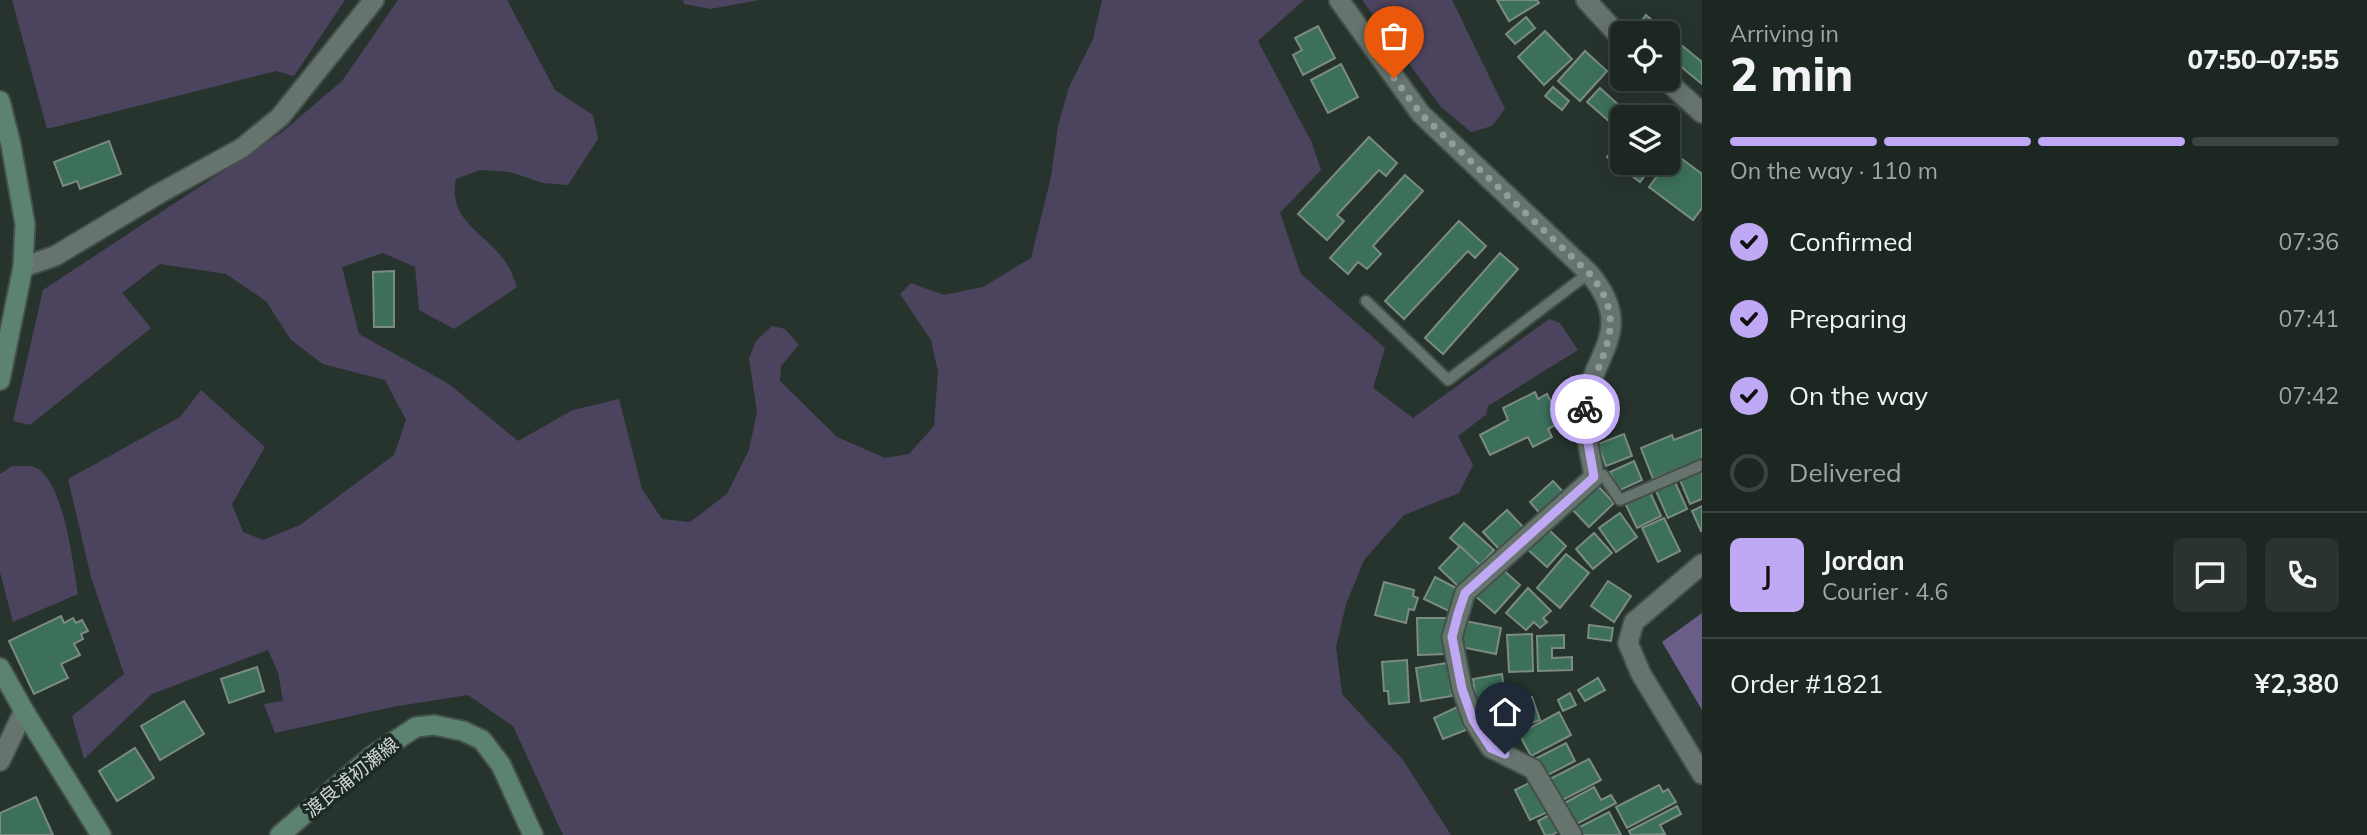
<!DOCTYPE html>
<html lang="en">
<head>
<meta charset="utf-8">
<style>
  :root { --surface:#1d2722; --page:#2a332f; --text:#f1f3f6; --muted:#a0a5a5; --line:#3b4440; --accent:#bfa8f4 }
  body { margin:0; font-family:Mulish,"Noto Sans JP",sans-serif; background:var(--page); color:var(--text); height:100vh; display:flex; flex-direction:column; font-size:26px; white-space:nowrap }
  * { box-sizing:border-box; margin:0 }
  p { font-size:23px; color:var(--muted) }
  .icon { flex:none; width:38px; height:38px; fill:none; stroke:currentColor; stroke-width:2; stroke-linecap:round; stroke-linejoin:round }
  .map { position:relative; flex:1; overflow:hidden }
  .side { display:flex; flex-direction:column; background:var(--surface); width:665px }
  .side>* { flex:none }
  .fabs { position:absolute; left:1610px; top:21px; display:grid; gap:14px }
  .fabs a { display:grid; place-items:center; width:70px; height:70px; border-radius:10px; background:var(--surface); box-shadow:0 4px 18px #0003,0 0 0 2px var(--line); font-size:35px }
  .pin { position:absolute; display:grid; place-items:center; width:60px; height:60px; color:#fff; margin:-72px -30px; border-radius:50% 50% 50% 0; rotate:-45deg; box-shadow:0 0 7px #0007 }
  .pin .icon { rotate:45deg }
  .courier { position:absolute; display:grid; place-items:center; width:70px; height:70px; margin:-35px; border:5px solid #bfa8f4; border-radius:50%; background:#fff; color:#222; box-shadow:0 2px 9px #0007 }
  .headline em { font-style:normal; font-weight:800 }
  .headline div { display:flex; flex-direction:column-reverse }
  .headline { display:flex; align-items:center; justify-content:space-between; height:119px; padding:0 28px }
  h1 { font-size:46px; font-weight:800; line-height:52px }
  .bar { display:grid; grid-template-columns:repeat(4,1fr); gap:10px 7px; align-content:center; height:84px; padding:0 28px }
  .bar i { height:9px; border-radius:5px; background:var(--line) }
  .bar .current { background:var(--accent) }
  .bar p { grid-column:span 4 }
  .line { display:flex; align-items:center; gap:18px; padding:0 28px; border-top:2px solid var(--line) }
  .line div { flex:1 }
  .round { display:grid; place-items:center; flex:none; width:74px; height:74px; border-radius:10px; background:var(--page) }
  ol { padding:0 28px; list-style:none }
  li { display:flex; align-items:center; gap:21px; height:77px }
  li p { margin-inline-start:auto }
  li .icon { padding:7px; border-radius:50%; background:var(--accent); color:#111; stroke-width:4 }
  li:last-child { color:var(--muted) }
  li i { width:38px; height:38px; border:4px solid var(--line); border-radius:50% }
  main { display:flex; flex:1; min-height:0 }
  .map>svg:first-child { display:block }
  .green { fill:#4c445e }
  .water { fill:#6a5d87 }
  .building { fill:#3c705a; stroke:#7b8b83; stroke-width:2 }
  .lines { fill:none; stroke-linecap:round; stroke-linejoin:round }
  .service-casing { stroke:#444f4a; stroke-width:14 }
  .minor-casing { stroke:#444f4a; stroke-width:23 }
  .secondary-casing { stroke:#444f4a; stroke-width:23 }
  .service { stroke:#66746d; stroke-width:10 }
  .minor { stroke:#66746d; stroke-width:19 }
  .secondary { stroke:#5c8272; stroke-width:19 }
  .done { stroke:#939d98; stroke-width:7; stroke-dasharray:0 12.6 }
  .route { stroke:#bfa8f4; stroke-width:9 }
  .labels { text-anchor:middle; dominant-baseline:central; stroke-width:7; stroke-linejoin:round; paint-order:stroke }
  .street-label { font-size:19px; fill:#cdd6d1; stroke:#1d2a24 }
</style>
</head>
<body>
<main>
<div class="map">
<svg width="1702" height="835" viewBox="0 0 1702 835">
  <rect width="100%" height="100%" fill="#27342d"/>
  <!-- green -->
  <g class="green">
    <polygon points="12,0 345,0 294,76 276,71 47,129"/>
    <path d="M 398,0 L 507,0 L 555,90 L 593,115 L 598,139 L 568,185 L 543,183 L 510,172 L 480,170 L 456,179 C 447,223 489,233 508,266 C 512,272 514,280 517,287 L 454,329 L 419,310 L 415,267 L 383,253 L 342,267 L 359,334 L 449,384 L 518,441 L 573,410 L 619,399 L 642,489 L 662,519 L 690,522 L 727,494 L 749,450 L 757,412 L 749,358 L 756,341 L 772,326 L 785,329 L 799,345 L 781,366 L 780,381 L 837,437 L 885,458 L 909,454 L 934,426 L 938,372 L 931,340 L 900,294 L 911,283 L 944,295 L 983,287 L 1031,258 L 1051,177 L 1058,126 L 1069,87 L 1093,39 L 1102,0 L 1304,0 L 1258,41 L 1312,143 L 1321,170 L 1280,213 L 1301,274 L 1385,348 L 1373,388 L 1413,418 L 1549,319 L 1560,323 L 1578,350 L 1488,406 L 1486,415 L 1458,436 L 1473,465 L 1459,493 L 1404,515 L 1364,560 L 1346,604 L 1336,647 L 1342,694 L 1403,760 L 1451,835 L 563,835 L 513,726 L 468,695 L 392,707 L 275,733 L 264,704 L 283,701 L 278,672 L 268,650 L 152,694 L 84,759 L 72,716 L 124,674 L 91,577 L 68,479 L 180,417 L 201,390 L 265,447 L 232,504 L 243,532 L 263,540 L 300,525 L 394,455 L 406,420 L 385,380 L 323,364 L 291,340 L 266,301 L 226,274 L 160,264 L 122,293 L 151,328 L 30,425 L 13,421 L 43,290 L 281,133 L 342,81 Z"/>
    <polygon points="683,0 760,0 710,9 684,4"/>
    <polygon points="1362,0 1452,0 1505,109 1492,126 1471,132 1441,107"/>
    <path d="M 12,466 C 18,467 28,465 34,467 C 64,478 73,565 78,594 L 13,622 L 0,572 L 0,474 Z"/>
  </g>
  <!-- water -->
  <polygon class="water" points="1702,613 1702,710 1662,642"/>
  <!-- building -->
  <g class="building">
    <polygon points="1497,0 1537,0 1539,3 1509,21"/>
    <polygon points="1646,15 1667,33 1640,33 1635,29"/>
    <polygon points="1526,17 1535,28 1515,44 1506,34"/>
    <polygon points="1318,26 1335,58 1303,75 1293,55 1302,50 1295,38"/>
    <polygon points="1545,31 1572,59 1544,85 1518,57"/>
    <polygon points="1668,34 1702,62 1702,84 1668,56"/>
    <polygon points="1585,51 1607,71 1580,101 1558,81"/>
    <polygon points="1341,64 1358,97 1328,113 1311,80"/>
    <polygon points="1553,87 1569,101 1562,110 1545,96"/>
    <polygon points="1600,88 1622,108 1610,122 1587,102"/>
    <polygon points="1369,137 1397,163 1386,176 1379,170 1337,215 1344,221 1327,240 1298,214"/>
    <polygon points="1622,137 1622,163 1654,163 1640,182 1607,157"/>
    <polygon points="109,141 121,174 80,189 77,181 63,186 54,162"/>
    <polygon points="1674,153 1702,174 1702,208 1693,220 1649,187"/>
    <polygon points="1405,175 1423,191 1373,246 1381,254 1367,269 1358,262 1348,274 1330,258"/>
    <polygon points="1459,221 1486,246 1475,258 1468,251 1404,319 1385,301"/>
    <polygon points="1500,253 1518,269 1443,354 1425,338"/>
    <polygon points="394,271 394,327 374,327 373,272"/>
    <polygon points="1535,392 1538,399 1547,394 1561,422 1548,429 1552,437 1533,447 1528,437 1490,455 1480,435 1508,420 1503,408"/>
    <polygon points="1702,429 1702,459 1653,479 1641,448 1672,435 1674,440"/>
    <polygon points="1624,434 1632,456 1606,466 1598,444"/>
    <polygon points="1634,461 1642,480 1618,491 1610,472"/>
    <polygon points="1702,471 1702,499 1690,504 1680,480"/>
    <polygon points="1553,481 1566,495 1543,517 1530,502"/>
    <polygon points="1675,482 1687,509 1668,518 1656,491"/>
    <polygon points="1596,484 1614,503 1589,527 1571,508"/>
    <polygon points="1650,492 1661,516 1637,528 1625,503"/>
    <polygon points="1702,506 1702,531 1701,531 1692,511"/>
    <polygon points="1507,510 1524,528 1500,550 1483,532"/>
    <polygon points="1620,513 1637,537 1616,552 1599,528"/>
    <polygon points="1664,518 1680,551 1658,562 1642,528"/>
    <polygon points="1464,523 1494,550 1480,565 1450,538"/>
    <polygon points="1546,527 1566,546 1547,567 1527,549"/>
    <polygon points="1594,533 1612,553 1593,569 1576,549"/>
    <polygon points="1460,546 1480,565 1459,587 1439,568"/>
    <polygon points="1566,554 1589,573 1560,608 1537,588"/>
    <polygon points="1500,567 1520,585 1495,613 1475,596"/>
    <polygon points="1435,577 1460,590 1449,611 1424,599"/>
    <polygon points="1608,581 1631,596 1614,622 1591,606"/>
    <polygon points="1384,582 1414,590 1413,596 1418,598 1414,610 1409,609 1406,623 1375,615"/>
    <polygon points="1528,588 1551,611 1543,618 1547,622 1540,628 1534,622 1526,630 1506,613"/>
    <polygon points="61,616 64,623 73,618 76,623 82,620 88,631 81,634 83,639 74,644 80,655 61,664 68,678 34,694 9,641"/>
    <polygon points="1417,618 1447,618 1447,654 1418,655"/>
    <polygon points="1465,621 1501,628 1496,654 1461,647"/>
    <polygon points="1589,625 1613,628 1611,641 1588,638"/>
    <polygon points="1532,634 1533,671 1509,672 1507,635"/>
    <polygon points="1564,635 1564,648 1552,648 1552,658 1572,657 1572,670 1538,671 1537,636"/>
    <polygon points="1407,660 1409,702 1389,704 1388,691 1384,691 1382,662"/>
    <polygon points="1447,663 1452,696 1421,701 1416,668"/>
    <polygon points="257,667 264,691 229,703 221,679"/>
    <polygon points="1502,674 1505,697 1476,701 1473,679"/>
    <polygon points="1598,678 1605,690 1585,701 1578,690"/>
    <polygon points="1570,693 1576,705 1563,711 1558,700"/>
    <polygon points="1532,697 1540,720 1518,728 1510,704"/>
    <polygon points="184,701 204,734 160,760 141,726"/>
    <polygon points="1457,707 1466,730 1443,739 1434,718"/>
    <polygon points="1559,712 1571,735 1531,756 1519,734"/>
    <polygon points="1566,743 1575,761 1542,778 1533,760"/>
    <polygon points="135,748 154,778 117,801 99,771"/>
    <polygon points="1589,759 1601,780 1559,802 1548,780"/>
    <polygon points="1535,780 1550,811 1530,820 1515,790"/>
    <polygon points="1659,785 1663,792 1668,789 1676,802 1627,828 1616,807"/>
    <polygon points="1594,787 1601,800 1611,795 1616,803 1573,826 1561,805"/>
    <polygon points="36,797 53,835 0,835 0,813"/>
    <polygon points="1677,806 1681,814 1660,825 1665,834 1631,835 1629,831"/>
    <polygon points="1609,812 1621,835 1579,835 1576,829"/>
    <polygon points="1553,813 1561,830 1552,835 1545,835 1538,821"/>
  </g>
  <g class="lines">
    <defs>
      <g id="service">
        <polyline points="1366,301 1448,380 1589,273"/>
        <polyline points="1594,477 1603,475 1620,500 1702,465"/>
      </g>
      <g id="minor">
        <path d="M 1339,0 L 1421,114 L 1589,273 C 1638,331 1591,353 1585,408 C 1583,430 1591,455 1594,477 L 1465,593 L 1452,637 L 1462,689 L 1473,720 L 1491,748 L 1533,769 L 1572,835"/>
        <polyline points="1586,0 1622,39"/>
        <polyline points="1665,79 1702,113"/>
        <polyline points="23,267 55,256 160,193 242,148 280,117 374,0"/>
        <polyline points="1702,564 1634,622 1628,643 1641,674 1702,774"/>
        <polyline points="0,761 24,711"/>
      </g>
      <g id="secondary">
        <polyline points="0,101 11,145 25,224 23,267 0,380"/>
        <polyline points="0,668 24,711 101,835"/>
        <polyline points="280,835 372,756 416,727 434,725 463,731 482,740 501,765 533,835"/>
      </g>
    </defs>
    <!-- service casing -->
    <use href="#service" class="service-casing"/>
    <!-- minor casing -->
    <use href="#minor" class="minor-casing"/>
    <!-- secondary casing -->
    <use href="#secondary" class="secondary-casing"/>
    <!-- service -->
    <use href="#service" class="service"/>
    <!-- minor -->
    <use href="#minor" class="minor"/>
    <!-- secondary -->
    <use href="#secondary" class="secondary"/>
  </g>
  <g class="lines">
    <!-- done -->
    <path class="done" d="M 1394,78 L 1421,114 L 1589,273 C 1633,325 1597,355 1585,409"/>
    <!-- route -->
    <polyline class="route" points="1505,754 1491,748 1473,720 1462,689 1452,637 1458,614 1465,593 1594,477 1587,437 1585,409"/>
  </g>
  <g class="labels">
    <!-- street labels -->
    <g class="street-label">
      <text transform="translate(351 777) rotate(-39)">渡良浦初瀬線</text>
    </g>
  </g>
</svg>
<div class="fabs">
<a><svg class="icon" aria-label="locate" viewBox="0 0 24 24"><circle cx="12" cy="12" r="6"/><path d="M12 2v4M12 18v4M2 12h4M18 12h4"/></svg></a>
<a><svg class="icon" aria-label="layers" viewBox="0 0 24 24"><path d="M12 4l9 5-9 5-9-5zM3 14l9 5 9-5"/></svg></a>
</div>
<div class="pin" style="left:1394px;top:78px;background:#ea580c"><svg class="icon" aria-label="bag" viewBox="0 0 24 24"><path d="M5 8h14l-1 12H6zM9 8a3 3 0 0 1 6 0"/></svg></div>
<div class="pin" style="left:1505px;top:754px;background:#1f2937"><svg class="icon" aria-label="home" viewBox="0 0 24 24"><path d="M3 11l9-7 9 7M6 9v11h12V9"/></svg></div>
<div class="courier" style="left:1585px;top:409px"><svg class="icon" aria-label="bike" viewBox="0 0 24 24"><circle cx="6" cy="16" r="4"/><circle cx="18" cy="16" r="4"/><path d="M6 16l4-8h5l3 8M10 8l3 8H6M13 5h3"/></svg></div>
</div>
<section class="side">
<div class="headline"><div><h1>2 min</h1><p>Arriving in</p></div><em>07:50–07:55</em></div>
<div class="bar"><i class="current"></i><i class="current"></i><i class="current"></i><i></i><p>On the way · 110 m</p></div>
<ol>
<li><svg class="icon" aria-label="check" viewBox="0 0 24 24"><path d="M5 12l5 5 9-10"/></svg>Confirmed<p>07:36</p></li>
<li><svg class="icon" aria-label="check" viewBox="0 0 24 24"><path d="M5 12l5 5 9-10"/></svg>Preparing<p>07:41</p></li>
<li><svg class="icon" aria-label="check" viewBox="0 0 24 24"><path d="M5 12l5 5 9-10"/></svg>On the way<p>07:42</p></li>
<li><i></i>Delivered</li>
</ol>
<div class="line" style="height:126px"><b class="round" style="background:var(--accent);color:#111">J</b><div><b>Jordan</b><p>Courier · 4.6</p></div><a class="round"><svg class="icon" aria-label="chat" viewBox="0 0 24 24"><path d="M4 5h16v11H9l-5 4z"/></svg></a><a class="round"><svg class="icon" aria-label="phone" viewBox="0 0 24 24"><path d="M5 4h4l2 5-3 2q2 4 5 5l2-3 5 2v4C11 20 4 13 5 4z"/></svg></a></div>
<div class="line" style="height:91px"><div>Order #1821</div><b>¥2,380</b></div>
</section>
</main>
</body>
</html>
